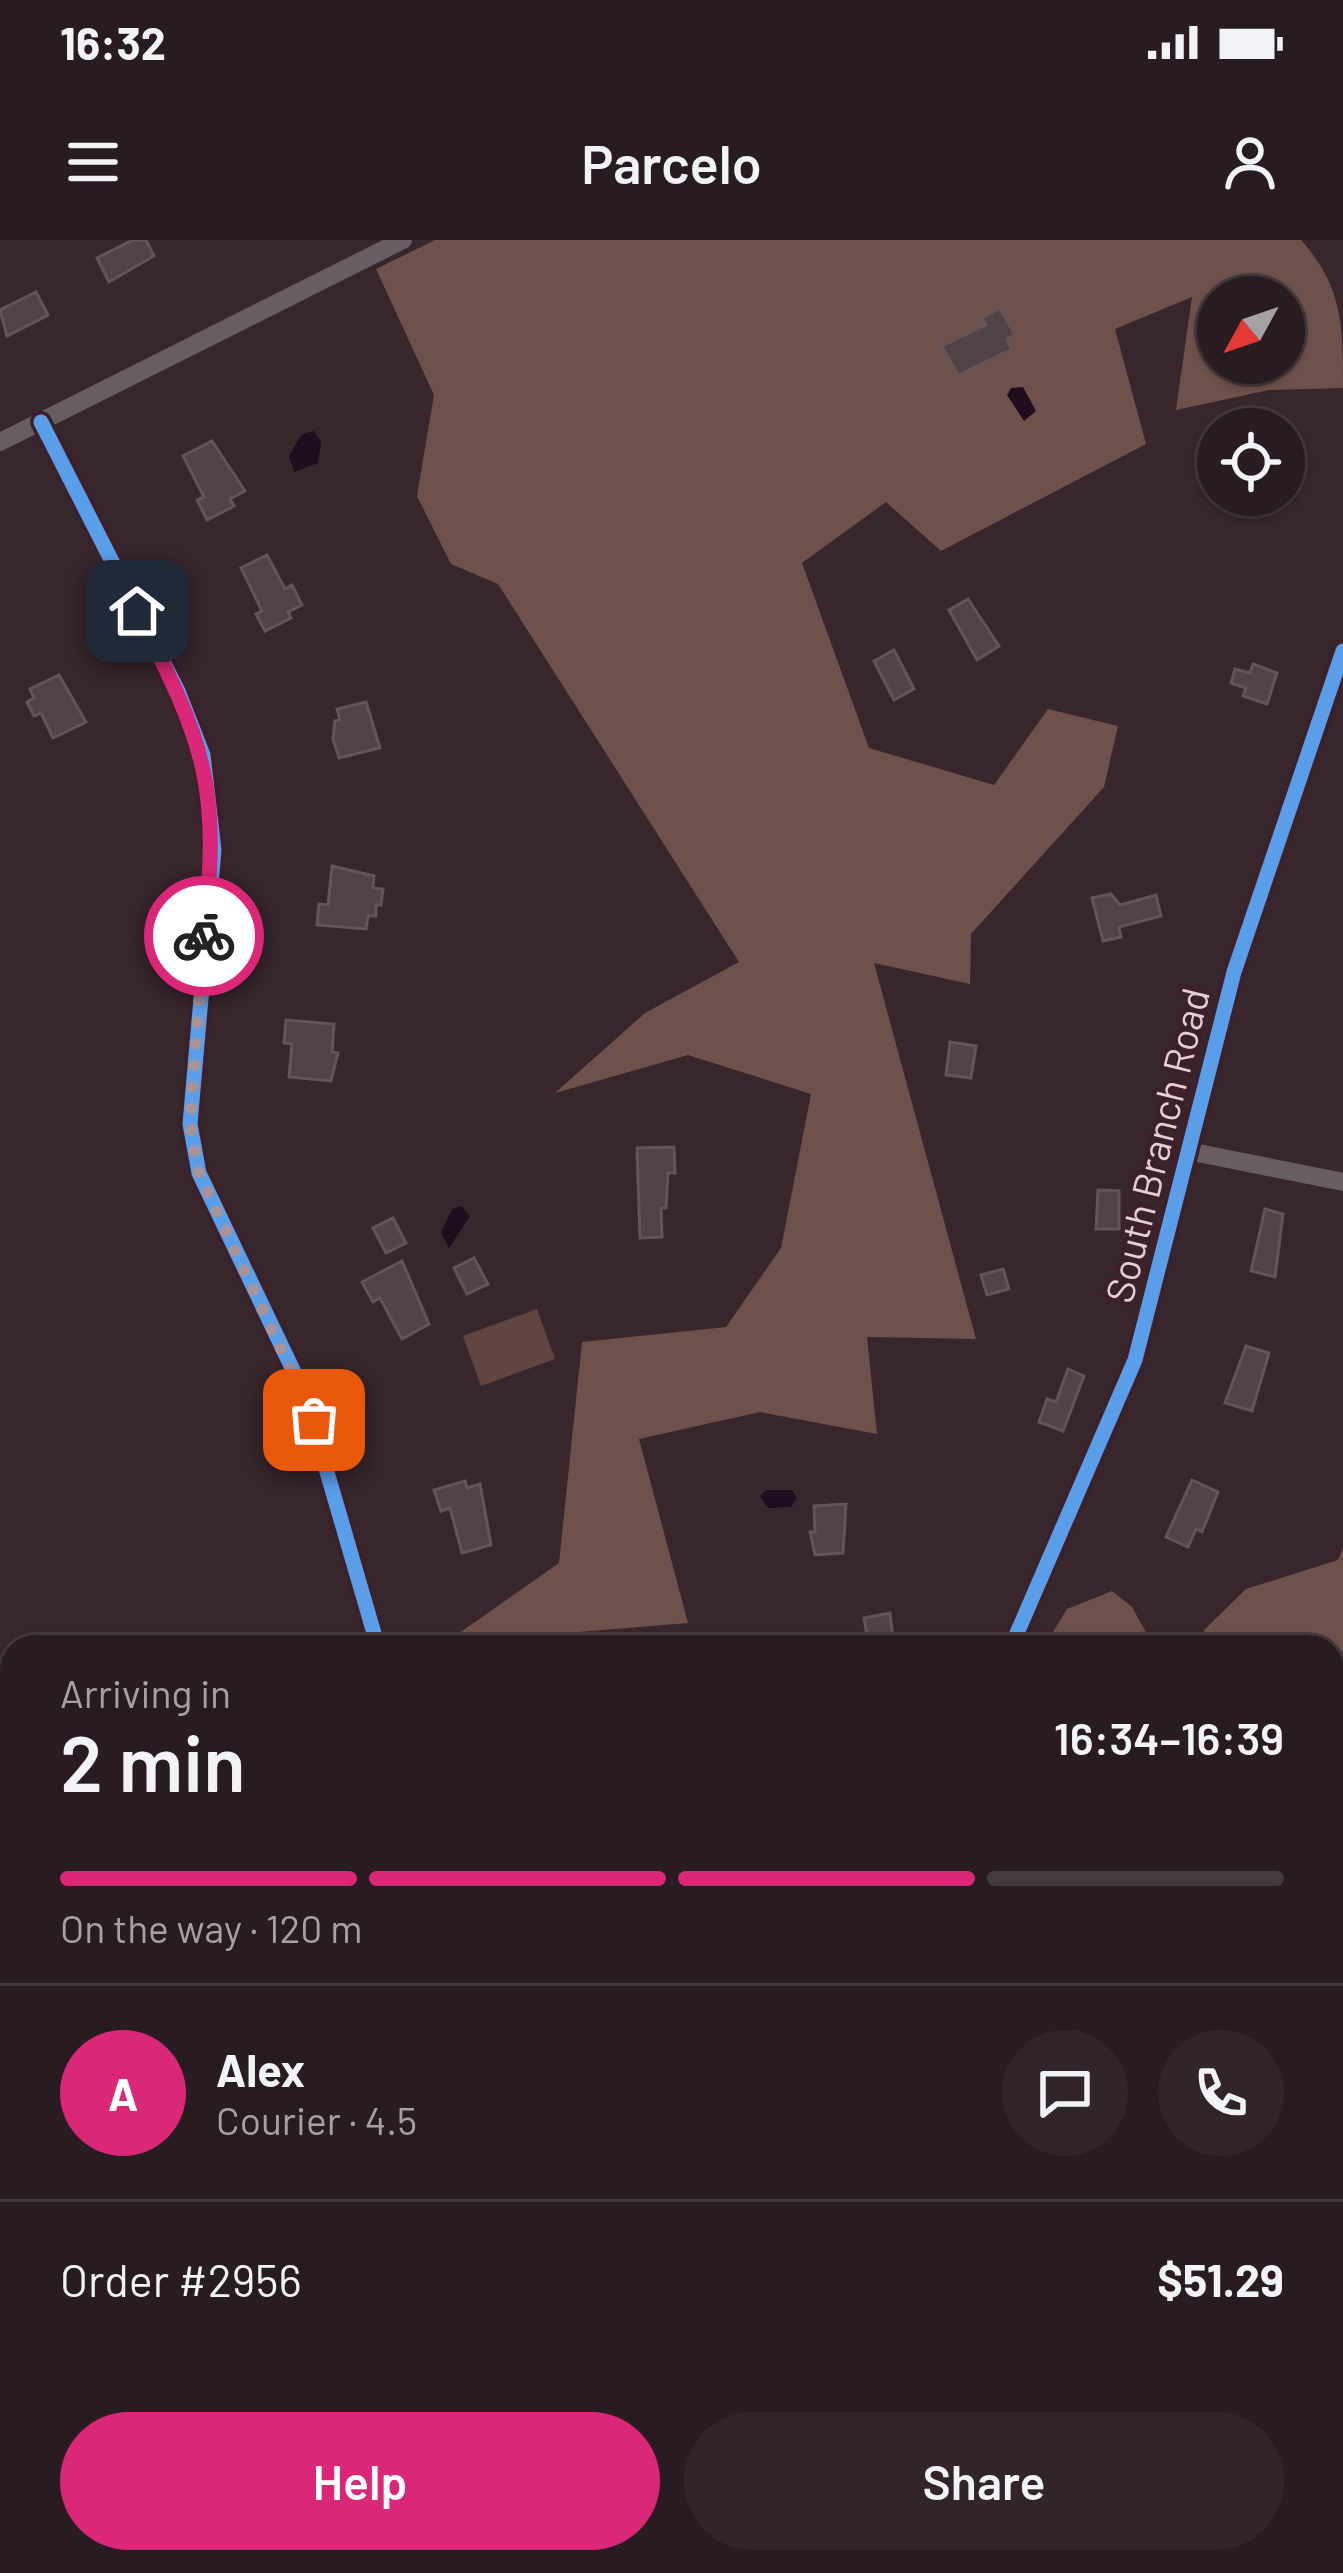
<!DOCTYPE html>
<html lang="en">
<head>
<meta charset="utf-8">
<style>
  :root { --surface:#291c21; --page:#31252a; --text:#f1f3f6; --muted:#a5a1a5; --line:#453a3f; --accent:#db2777 }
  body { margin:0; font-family:Barlow,sans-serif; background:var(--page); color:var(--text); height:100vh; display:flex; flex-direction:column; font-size:45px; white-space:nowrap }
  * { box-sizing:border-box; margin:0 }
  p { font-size:39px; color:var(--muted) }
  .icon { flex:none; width:66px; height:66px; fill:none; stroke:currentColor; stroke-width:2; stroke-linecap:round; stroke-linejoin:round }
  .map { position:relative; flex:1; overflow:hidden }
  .side { position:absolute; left:0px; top:1395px; width:1344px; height:939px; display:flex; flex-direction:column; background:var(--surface); border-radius:36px 36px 0 0; box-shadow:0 3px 9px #0004,0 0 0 3px var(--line) }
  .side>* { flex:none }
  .needle { width:78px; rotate:230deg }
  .tools { position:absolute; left:1197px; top:36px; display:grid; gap:24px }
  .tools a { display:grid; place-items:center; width:108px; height:108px; border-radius:50%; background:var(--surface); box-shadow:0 3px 9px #0004,0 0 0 3px var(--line); font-size:60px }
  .pin { position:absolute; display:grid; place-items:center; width:102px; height:102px; color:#fff; margin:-51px; border-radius:24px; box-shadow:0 6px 18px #0006 }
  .courier { position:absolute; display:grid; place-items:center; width:120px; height:120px; margin:-60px; border:9px solid #db2777; border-radius:50%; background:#fff; color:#222; box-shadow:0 3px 15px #0007 }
  .summary em { font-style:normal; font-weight:600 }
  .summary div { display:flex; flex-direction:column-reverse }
  .summary { display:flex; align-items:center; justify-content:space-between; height:204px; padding:0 60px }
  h1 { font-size:78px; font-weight:600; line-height:90px }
  .bar { display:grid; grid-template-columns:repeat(4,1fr); gap:18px 12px; align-content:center; height:144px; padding:0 60px }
  .bar i { height:15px; border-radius:9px; background:var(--line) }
  .bar .on { background:var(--accent) }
  .bar p { grid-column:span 4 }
  .line { display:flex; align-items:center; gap:30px; padding:0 60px; border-top:3px solid var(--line) }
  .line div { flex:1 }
  .round { display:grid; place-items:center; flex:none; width:126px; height:126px; border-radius:63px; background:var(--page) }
  .action { display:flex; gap:24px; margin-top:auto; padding:24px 60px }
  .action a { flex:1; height:138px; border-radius:72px; background:var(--accent); color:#fff; font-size:48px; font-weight:600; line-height:138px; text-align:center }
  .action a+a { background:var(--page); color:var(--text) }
  .status { display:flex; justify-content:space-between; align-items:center; height:84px; padding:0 60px; background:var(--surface); direction:ltr }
  .status svg { height:33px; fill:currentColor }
  header { display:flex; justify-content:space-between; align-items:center; height:156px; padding:0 60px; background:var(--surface); font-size:54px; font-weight:600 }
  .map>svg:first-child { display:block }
  .green { fill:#604540 }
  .forest { fill:#6f514b; fill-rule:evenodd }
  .water { fill:#1d0d1e }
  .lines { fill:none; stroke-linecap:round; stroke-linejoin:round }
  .stream { stroke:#1d0d1e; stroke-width:6 }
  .building { fill:#504245; stroke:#645457; stroke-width:3 }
  .minor { stroke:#695d64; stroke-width:18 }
  .cycleway-casing { stroke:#3d202a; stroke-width:22 }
  .cycleway { stroke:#5a9eea; stroke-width:15 }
  .done { stroke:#a7949a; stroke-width:12; stroke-dasharray:0 21.6 }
  .route { stroke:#db2777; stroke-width:15 }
  .labels { text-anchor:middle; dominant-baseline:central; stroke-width:9; stroke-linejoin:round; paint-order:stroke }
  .street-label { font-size:39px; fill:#e3cfd5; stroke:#3d202a }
</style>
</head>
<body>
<div class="status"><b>16:32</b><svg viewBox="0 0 49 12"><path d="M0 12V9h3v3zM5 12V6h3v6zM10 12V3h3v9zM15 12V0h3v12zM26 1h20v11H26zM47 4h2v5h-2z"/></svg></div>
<header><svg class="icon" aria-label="menu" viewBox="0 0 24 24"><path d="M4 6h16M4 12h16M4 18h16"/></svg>Parcelo<svg class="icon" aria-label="person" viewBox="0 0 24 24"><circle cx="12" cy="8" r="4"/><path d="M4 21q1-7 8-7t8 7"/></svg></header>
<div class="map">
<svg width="1343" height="2333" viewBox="0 0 1343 2333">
  <rect width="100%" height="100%" fill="#37262c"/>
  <!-- green -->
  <polygon class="green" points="537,1069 555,1119 481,1146 463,1096"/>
  <!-- forest -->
  <g class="forest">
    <path d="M 435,0 L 1301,0 C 1343,47 1343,85 1343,148 L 1269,150 L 1176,170 L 1192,57 L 1115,89 L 1146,204 L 941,311 L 886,262 L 802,323 L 869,508 L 994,545 L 1048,469 L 1118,486 L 1104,547 L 971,694 L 970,744 L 874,723 L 976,1099 L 867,1097 L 877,1194 L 760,1172 L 639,1199 L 688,1383 L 445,1403 L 559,1323 L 582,1102 L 726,1087 L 781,1008 L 811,854 L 688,815 L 555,853 L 645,773 L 739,722 L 498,344 L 451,324 L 417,256 L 434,155 L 376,29 ZM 1218,57 L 1284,57 L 1284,123 L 1218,123 Z"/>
    <polygon points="1343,1308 1343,1564 1332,1568 1332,1407 1207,1407 1204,1390 1246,1349 1338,1320"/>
    <polygon points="1112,1351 1132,1367 1154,1407 1044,1407 1067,1369"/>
    <polygon points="0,2073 12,2110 12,2322 81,2322 85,2333 0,2333"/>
  </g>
  <!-- water -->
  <g class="water">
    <polygon points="1023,147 1036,171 1024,181 1007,155 1011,148"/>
    <polygon points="314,191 321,202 318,223 294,232 289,216 301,195"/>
    <polygon points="461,966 470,976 449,1008 441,993 452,969"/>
    <polygon points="766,1250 792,1250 797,1258 791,1267 768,1268 760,1256"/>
  </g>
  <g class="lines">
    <!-- stream -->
    <polyline class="stream" points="0,2108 12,2092"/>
  </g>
  <!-- building -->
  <g class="building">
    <polygon points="133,0 146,0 154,16 109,42 97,18"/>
    <polygon points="36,52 48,75 7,96 0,70"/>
    <polygon points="1000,68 1015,95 1007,99 1012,109 958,135 942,106 986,85 982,78"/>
    <polygon points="212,201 245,251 230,259 234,266 207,280 197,260 204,257 183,216"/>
    <polygon points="267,315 285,349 292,345 302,365 288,372 291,378 265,391 256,374 262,371 241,328"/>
    <polygon points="968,359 999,406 977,420 949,370"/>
    <polygon points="894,410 914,449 894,460 874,421"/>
    <polygon points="1253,424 1277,433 1267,464 1243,456 1246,448 1231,443 1235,429 1250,433"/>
    <polygon points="59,435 86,482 53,498 41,473 34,476 27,462 34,458 30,449"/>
    <polygon points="366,462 380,508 339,518 333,499 335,481 340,480 337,469"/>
    <polygon points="332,626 374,636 373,648 383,649 381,665 376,665 376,676 368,676 366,689 317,685 319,664 328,665"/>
    <polygon points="1111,654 1120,665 1156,655 1161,676 1119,687 1121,697 1103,701 1092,658"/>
    <polygon points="286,780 334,784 332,812 338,813 331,841 289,837 292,804 284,803"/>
    <polygon points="950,802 976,806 971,838 946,835"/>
    <polygon points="674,907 675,933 668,933 666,968 661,968 662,997 640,998 637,908"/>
    <polygon points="1098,950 1119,951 1119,989 1096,989"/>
    <polygon points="1265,969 1283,974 1275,1037 1251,1031"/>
    <polygon points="393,978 406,1003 386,1013 373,988"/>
    <polygon points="474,1018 488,1044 467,1054 454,1028"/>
    <polygon points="402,1021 429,1084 402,1099 380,1058 373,1062 362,1042"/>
    <polygon points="1003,1029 1009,1049 987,1055 981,1035"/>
    <polygon points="1246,1106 1269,1113 1252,1171 1225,1163"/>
    <polygon points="1068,1129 1084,1136 1063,1191 1039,1182 1047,1159 1056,1162"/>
    <polygon points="1192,1240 1218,1252 1202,1292 1196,1289 1188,1307 1166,1297"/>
    <polygon points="465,1241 467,1248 480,1244 491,1305 462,1313 450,1268 441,1271 434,1250"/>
    <polygon points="846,1264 843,1313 815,1315 810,1292 815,1292 814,1266"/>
    <polygon points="890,1373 894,1407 869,1407 864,1378"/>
  </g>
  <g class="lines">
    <!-- minor -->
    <g class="minor">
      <polyline points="41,182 178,451 203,515 214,610 190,884 199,933 304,1153 378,1407"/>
      <polyline points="0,202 403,0"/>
      <polyline points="1188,911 1343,942"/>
      <polyline points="1011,1407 1135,1120 1234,732 1343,411"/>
      <polyline points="643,2333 648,2322"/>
    </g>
    <defs>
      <g id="cycleway">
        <polyline points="41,182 178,451 203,515 214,610 190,884 199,933 304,1153 378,1407"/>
        <polyline points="1011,1407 1135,1120 1234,732 1343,411"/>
      </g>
    </defs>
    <!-- cycleway casing -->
    <use href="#cycleway" class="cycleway-casing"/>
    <!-- cycleway -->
    <use href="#cycleway" class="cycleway"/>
  </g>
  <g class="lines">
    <!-- done -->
    <polyline class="done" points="204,696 190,884 199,933 314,1180"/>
    <!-- route -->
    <path class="route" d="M 137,371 C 205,505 221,545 204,696"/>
  </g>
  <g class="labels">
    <!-- street labels -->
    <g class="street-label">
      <text transform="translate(1156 905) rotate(-76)">South Branch Road</text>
    </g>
  </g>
</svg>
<div class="tools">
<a><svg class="needle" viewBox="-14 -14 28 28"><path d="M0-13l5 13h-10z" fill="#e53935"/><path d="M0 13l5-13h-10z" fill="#a5a1a5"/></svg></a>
<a><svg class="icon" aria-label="locate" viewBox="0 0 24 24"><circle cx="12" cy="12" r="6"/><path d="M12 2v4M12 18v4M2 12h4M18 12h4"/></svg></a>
</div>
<div class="pin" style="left:314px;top:1180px;background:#ea580c"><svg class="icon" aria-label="bag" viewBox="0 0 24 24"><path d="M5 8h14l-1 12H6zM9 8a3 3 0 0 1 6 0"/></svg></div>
<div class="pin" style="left:137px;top:371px;background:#1f2937"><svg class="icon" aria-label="home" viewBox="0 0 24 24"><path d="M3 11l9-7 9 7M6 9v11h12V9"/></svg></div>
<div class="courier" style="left:204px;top:696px"><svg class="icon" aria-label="bike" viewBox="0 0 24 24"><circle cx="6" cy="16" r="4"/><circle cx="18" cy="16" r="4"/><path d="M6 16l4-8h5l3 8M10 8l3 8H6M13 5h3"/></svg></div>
<section class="side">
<div class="summary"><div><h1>2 min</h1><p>Arriving in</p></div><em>16:34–16:39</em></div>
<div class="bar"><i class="on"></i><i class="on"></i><i class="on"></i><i></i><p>On the way · 120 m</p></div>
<div class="line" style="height:216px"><b class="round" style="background:var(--accent);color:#fff">A</b><div><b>Alex</b><p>Courier · 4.5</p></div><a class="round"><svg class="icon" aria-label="chat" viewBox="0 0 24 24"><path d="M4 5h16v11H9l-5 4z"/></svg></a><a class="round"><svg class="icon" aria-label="phone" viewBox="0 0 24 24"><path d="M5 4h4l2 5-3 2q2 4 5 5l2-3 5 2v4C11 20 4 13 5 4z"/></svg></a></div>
<div class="line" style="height:156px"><div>Order #2956</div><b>$51.29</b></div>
<div class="action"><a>Help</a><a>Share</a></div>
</section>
</div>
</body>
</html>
